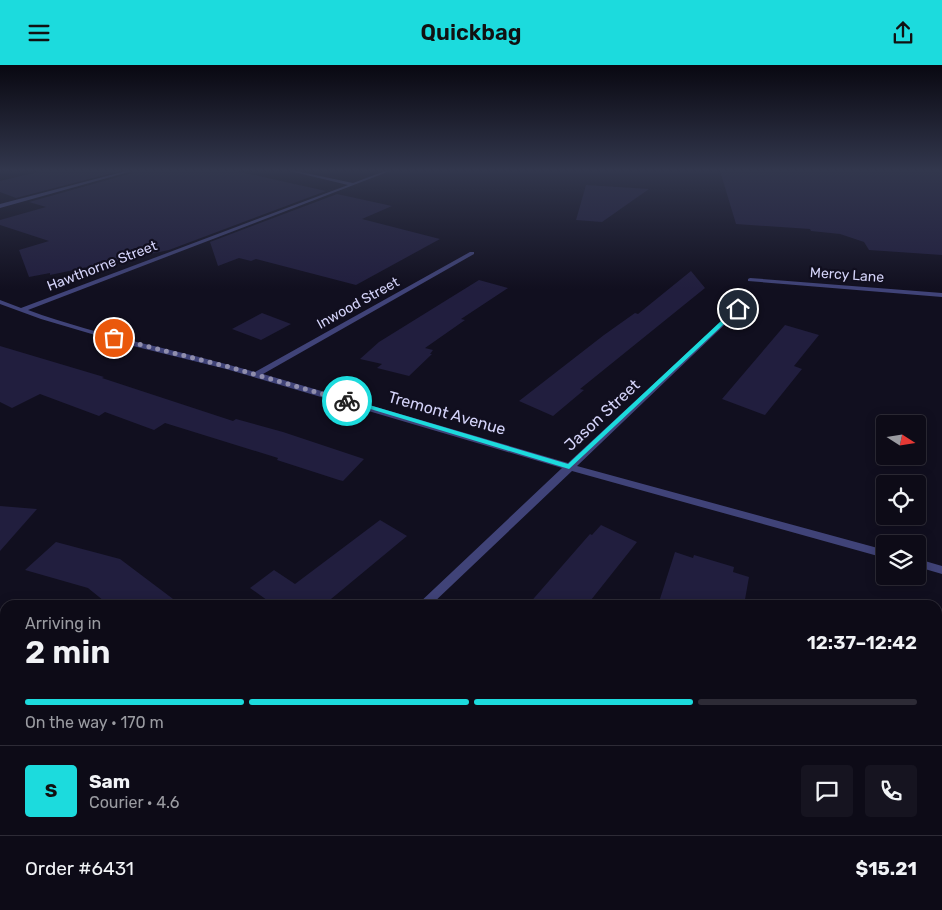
<!DOCTYPE html>
<html lang="en">
<head>
<meta charset="utf-8">
<style>
  :root { --surface:#0d0b17; --page:#161420; --text:#f1f3f6; --muted:#9a9ba1; --line:#2d2b36; --accent:#1cdbdd }
  body { margin:0; font-family:Rubik,sans-serif; background:var(--page); color:var(--text); height:100vh; display:flex; flex-direction:column; font-size:19px; white-space:nowrap }
  * { box-sizing:border-box; margin:0 }
  p { font-size:16px; color:var(--muted) }
  .icon { flex:none; width:28px; height:28px; fill:none; stroke:currentColor; stroke-width:2; stroke-linecap:round; stroke-linejoin:round }
  .map { position:relative; flex:1; overflow:hidden }
  .panel { position:absolute; left:0px; top:535px; width:942px; height:310px; display:flex; flex-direction:column; background:var(--surface); border-radius:15px 15px 0 0; box-shadow:0 2px 12px #0003,0 0 0 1px var(--line) }
  .panel>* { flex:none }
  .needle { width:32px; rotate:102deg }
  .fabs { position:absolute; left:876px; top:350px; display:grid; gap:10px }
  .fabs a { display:grid; place-items:center; width:50px; height:50px; border-radius:5px; background:var(--surface); box-shadow:0 2px 12px #0003,0 0 0 1px var(--line); font-size:25px }
  .pin { position:absolute; display:grid; place-items:center; width:42px; height:42px; color:#fff; margin:-21px; border:2px solid #fff; border-radius:50%; box-shadow:0 1px 5px #0007 }
  .courier { position:absolute; display:grid; place-items:center; width:50px; height:50px; margin:-25px; border:4px solid #1cdbdd; border-radius:50%; background:#fff; color:#222; box-shadow:0 1px 6px #0007 }
  .head em { font-style:normal; font-weight:600 }
  .head div { display:flex; flex-direction:column-reverse }
  .head { display:flex; align-items:center; justify-content:space-between; height:85px; padding:0 25px }
  h1 { font-size:32px; font-weight:600; line-height:38px }
  .bar { display:grid; grid-template-columns:repeat(4,1fr); gap:8px 5px; align-content:center; height:60px; padding:0 25px }
  .bar i { height:6px; border-radius:4px; background:var(--line) }
  .bar .current { background:var(--accent) }
  .bar p { grid-column:span 4 }
  .line { display:flex; align-items:center; gap:12px; padding:0 25px; border-top:1px solid var(--line) }
  .line div { flex:1 }
  .round { display:grid; place-items:center; flex:none; width:52px; height:52px; border-radius:5px; background:var(--page) }
  header { display:flex; justify-content:space-between; align-items:center; height:65px; padding:0 25px; background:var(--accent); color:#111; font-size:22px; font-weight:600 }
  .map>svg:first-child { display:block }
  .building { fill:#211e3e }
  .lines { fill:none; stroke-linecap:round; stroke-linejoin:round }
  .minor { fill:#404378; fill-rule:evenodd }
  .route { fill:#1cdbdd }
  .done { stroke:#908ead; stroke-width:5; stroke-dasharray:0 9 }
  .labels { text-anchor:middle; dominant-baseline:central; stroke-width:4.5; stroke-linejoin:round; paint-order:stroke }
  .far-street-label { font-size:14px; fill:#d4d3f9; stroke:#110f1f }
  .street-label { font-size:16px; fill:#d4d3f9; stroke:#110f1f }
</style>
</head>
<body>
<header><svg class="icon" aria-label="menu" viewBox="0 0 24 24"><path d="M4 6h16M4 12h16M4 18h16"/></svg>Quickbag<svg class="icon" aria-label="share" viewBox="0 0 24 24"><path d="M12 15V3M7 8l5-5 5 5M5 13v7h14v-7"/></svg></header>
<div class="map">
<svg width="942" height="845" viewBox="0 0 942 845">
  <rect width="100%" height="100%" fill="#110f1f"/>
  <!-- building -->
  <g class="building">
    <polygon points="42,106 120,106 16,133 0,127 0,116"/>
    <polygon points="134,106 236,106 326,126 169,185 50,210 50,208 29,212 19,185 49,176 0,160 0,155 46,142 29,137 132,108"/>
    <polygon points="720,106 942,106 942,190 869,185 864,177 840,169 811,166 810,164 736,159"/>
    <polygon points="586,120 649,124 602,157 576,155"/>
    <polygon points="337,129 392,141 362,154 440,174 356,220 256,194 251,196 239,193 218,201 210,177"/>
    <polygon points="691,206 705,223 580,324 584,325 553,351 519,336 604,270 635,248 638,249"/>
    <polygon points="479,215 508,223 461,254 465,255 425,283 433,285 430,289 432,289 409,311 377,303 382,299 360,294 379,277"/>
    <polygon points="262,248 291,259 261,275 232,264"/>
    <polygon points="785,260 819,270 794,301 802,304 765,350 722,334"/>
    <polygon points="0,281 104,312 102,313 233,356 236,354 283,367 364,394 343,416 339,415 277,395 278,393 165,358 154,365 105,347 99,351 40,329 12,343 0,337"/>
    <polygon points="0,441 37,444 0,486"/>
    <polygon points="380,455 407,471 325,539 326,540 268,540 271,538 250,523 274,505 295,519"/>
    <polygon points="601,460 637,477 587,540 528,540 590,469 592,470"/>
    <polygon points="56,477 120,494 181,540 109,540 88,523 25,505"/>
    <polygon points="675,487 693,493 694,490 734,502 733,507 749,512 744,540 658,540"/>
  </g>
  <g class="lines">
    <!-- minor -->
    <g class="minor">
      <polygon points="126,106 132,106 0,143 0,139"/>
      <path d="M 290,106 L 296,106 L 353,118 L 385,106 L 390,106 L 28,245 C 101,272 180,285 255,307 L 470,187 L 474,187 L 474,189 L 263,309 L 568,398 L 736,243 L 740,243 L 740,245 L 577,401 L 885,485 L 885,493 L 572,406 L 431,540 L 417,540 L 562,403 L 226,304 L 129,280 L 41,254 L 0,239 L 0,235 L 21,243 L 348,120 Z"/>
      <polygon points="750,213 942,228 942,232 748,216 748,214"/>
      <polygon points="918,494 942,501 942,509 918,502"/>
      <polygon points="0,584 5,585 5,598 0,596"/>
      <polygon points="239,840 260,840 262,845 241,845"/>
    </g>
  </g>
  <!-- sky -->
  <linearGradient id="sky" x2="0" y2="1"><stop stop-color="#090811"/><stop offset="0.47" stop-color="#32374d"/><stop offset="1" stop-color="#32374d" stop-opacity="0"/></linearGradient>
  <rect width="942" height="224" fill="url(#sky)"/>
  <!-- route -->
  <polygon class="route" points="736,242 740,244 569,404 344,336 349,334 568,399"/>
  <g class="lines">
    <!-- done -->
    <polyline class="done" points="114,273 229,302 347,336"/>
  </g>
  <g class="labels">
    <!-- far-street labels -->
    <g class="far-street-label">
      <text transform="translate(102 201) rotate(-21)">Hawthorne Street</text>
      <text transform="translate(847 210) rotate(4)">Mercy Lane</text>
      <text transform="translate(358 238) rotate(-29)">Inwood Street</text>
    </g>
    <!-- street labels -->
    <g class="street-label">
      <text transform="translate(447 348) rotate(16)">Tremont Avenue</text>
      <text transform="translate(602 350) rotate(-43)">Jason Street</text>
    </g>
  </g>
</svg>
<div class="fabs">
<a><svg class="needle" viewBox="-14 -14 28 28"><path d="M0-13l5 13h-10z" fill="#e53935"/><path d="M0 13l5-13h-10z" fill="#9a9ba1"/></svg></a>
<a><svg class="icon" aria-label="locate" viewBox="0 0 24 24"><circle cx="12" cy="12" r="6"/><path d="M12 2v4M12 18v4M2 12h4M18 12h4"/></svg></a>
<a><svg class="icon" aria-label="layers" viewBox="0 0 24 24"><path d="M12 4l9 5-9 5-9-5zM3 14l9 5 9-5"/></svg></a>
</div>
<div class="pin" style="left:114px;top:273px;background:#ea580c"><svg class="icon" aria-label="bag" viewBox="0 0 24 24"><path d="M5 8h14l-1 12H6zM9 8a3 3 0 0 1 6 0"/></svg></div>
<div class="pin" style="left:738px;top:244px;background:#1f2937"><svg class="icon" aria-label="home" viewBox="0 0 24 24"><path d="M3 11l9-7 9 7M6 9v11h12V9"/></svg></div>
<div class="courier" style="left:347px;top:336px"><svg class="icon" aria-label="bike" viewBox="0 0 24 24"><circle cx="6" cy="16" r="4"/><circle cx="18" cy="16" r="4"/><path d="M6 16l4-8h5l3 8M10 8l3 8H6M13 5h3"/></svg></div>
<section class="panel">
<div class="head"><div><h1>2 min</h1><p>Arriving in</p></div><em>12:37–12:42</em></div>
<div class="bar"><i class="current"></i><i class="current"></i><i class="current"></i><i></i><p>On the way · 170 m</p></div>
<div class="line" style="height:90px"><b class="round" style="background:var(--accent);color:#111">S</b><div><b>Sam</b><p>Courier · 4.6</p></div><a class="round"><svg class="icon" aria-label="chat" viewBox="0 0 24 24"><path d="M4 5h16v11H9l-5 4z"/></svg></a><a class="round"><svg class="icon" aria-label="phone" viewBox="0 0 24 24"><path d="M5 4h4l2 5-3 2q2 4 5 5l2-3 5 2v4C11 20 4 13 5 4z"/></svg></a></div>
<div class="line" style="height:65px"><div>Order #6431</div><b>$15.21</b></div>
</section>
</div>
</body>
</html>
